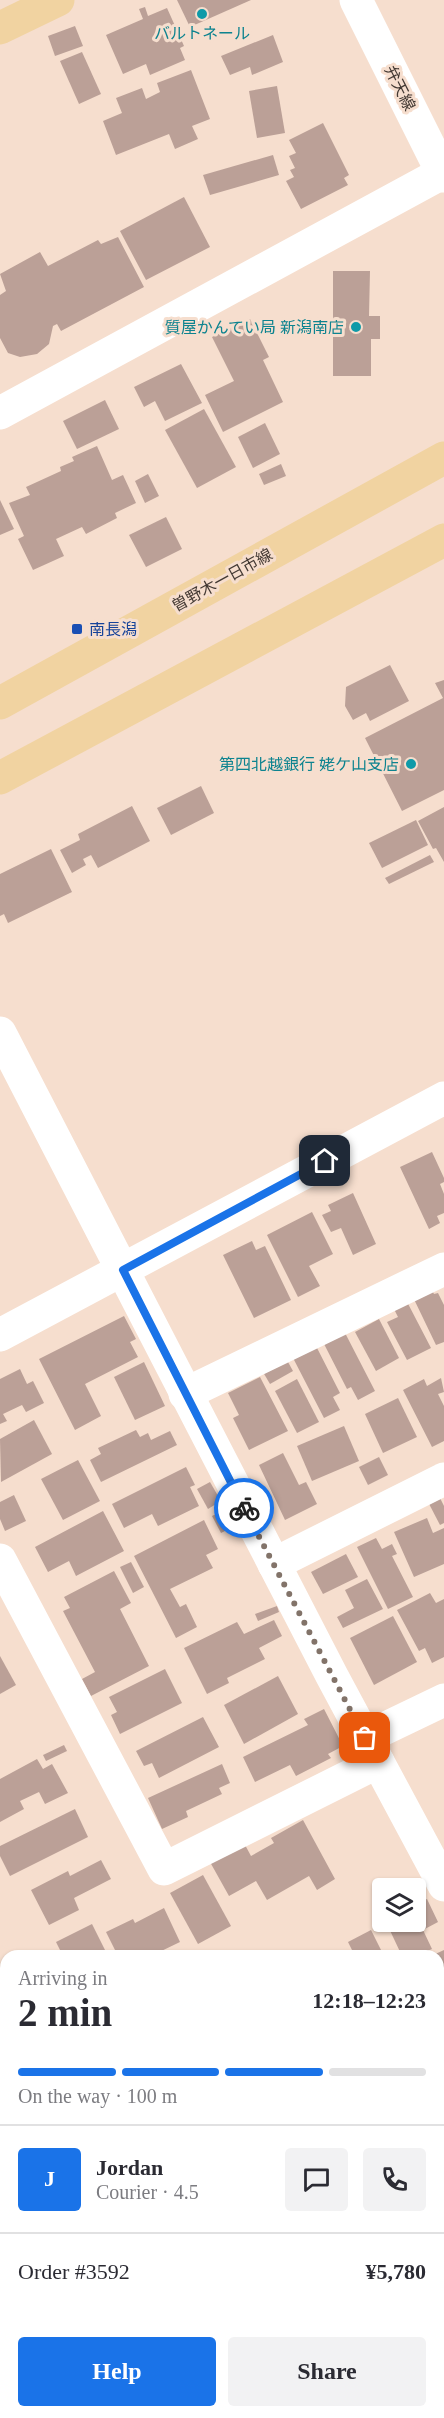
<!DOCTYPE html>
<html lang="en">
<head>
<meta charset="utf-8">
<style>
  :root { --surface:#fff; --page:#f2f2f3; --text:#2b2b33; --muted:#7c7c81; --line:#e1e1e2; --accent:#1a73e8 }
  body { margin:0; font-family:"Times New Roman","Noto Sans JP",serif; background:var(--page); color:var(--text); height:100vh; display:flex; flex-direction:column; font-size:22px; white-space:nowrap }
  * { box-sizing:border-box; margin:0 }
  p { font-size:20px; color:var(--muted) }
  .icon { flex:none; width:33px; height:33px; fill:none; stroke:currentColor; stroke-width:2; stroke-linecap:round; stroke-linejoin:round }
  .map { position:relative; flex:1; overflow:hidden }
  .details { position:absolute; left:0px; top:1950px; width:444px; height:468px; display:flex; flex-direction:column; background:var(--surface); border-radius:18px 18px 0 0; box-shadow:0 2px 4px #0004 }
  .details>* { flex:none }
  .buttons { position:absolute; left:372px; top:1878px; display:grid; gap:12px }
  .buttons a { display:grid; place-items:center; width:54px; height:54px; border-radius:6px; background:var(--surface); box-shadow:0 2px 4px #0004; font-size:30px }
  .pin { position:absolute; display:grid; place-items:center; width:51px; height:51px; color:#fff; margin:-26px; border-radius:12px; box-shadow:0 3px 9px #0006 }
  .courier { position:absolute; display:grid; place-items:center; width:60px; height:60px; margin:-30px; border:4px solid #1a73e8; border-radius:50%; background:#fff; color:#222; box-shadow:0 2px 8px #0007 }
  .overview em { font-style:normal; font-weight:700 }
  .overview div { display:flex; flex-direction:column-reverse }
  .overview { display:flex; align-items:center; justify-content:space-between; height:102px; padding:0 18px }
  h1 { font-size:39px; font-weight:700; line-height:45px }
  .bar { display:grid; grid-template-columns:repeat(4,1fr); gap:9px 6px; align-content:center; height:72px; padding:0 18px }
  .bar i { height:8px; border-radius:4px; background:var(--line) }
  .bar .current { background:var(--accent) }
  .bar p { grid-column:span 4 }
  .line { display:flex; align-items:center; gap:15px; padding:0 18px; border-top:2px solid var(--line) }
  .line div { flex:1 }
  .round { display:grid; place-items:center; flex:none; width:63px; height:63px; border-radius:6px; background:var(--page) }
  .button { display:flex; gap:12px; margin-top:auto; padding:12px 18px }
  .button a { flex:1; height:69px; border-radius:6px; background:var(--accent); color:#fff; font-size:24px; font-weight:700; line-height:69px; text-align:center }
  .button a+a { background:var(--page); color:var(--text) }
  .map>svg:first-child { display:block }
  .building { fill:#bba097 }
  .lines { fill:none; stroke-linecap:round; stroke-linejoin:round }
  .minor { stroke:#fff; stroke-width:33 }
  .major { stroke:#f1d3a1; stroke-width:33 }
  .done { stroke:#827369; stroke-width:6; stroke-dasharray:0 10.8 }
  .route { stroke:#1a73e8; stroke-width:8 }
  .culture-dot { fill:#0f9aa8; stroke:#f6dece; stroke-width:2 }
  .transit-dot { fill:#1a4fb4; stroke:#f6dece; stroke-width:2 }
  .labels { text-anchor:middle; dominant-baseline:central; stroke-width:6; stroke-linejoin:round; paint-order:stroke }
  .culture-label { font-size:16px; fill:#0d838f; stroke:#f6dece; text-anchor:end }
  .street-label { font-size:16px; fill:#433933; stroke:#f6dece }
  .transit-label { font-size:16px; fill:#164399; stroke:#f6dece; text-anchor:start }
</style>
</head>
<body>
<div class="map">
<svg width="444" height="2418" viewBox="0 0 444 2418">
  <rect width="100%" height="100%" fill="#f6dece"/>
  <!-- building -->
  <g class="building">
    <polygon points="177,0 251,0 190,27"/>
    <polygon points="145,7 148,16 167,8 184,46 180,48 185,60 150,75 146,64 123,74 106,35 143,19 139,9"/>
    <polygon points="75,26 83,46 55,56 48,36"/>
    <polygon points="273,35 283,62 252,75 250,67 230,75 221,56"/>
    <polygon points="82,52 101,94 79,104 60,61"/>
    <polygon points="191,70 210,119 192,126 198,139 175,149 169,134 116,155 103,121 122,113 116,98 142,88 146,99 160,92 157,83"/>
    <polygon points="277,86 285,133 257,138 249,91"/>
    <polygon points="323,123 349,175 344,178 348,185 301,209 286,181 294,177 290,170 295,168 289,156 296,153 289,140"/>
    <polygon points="273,155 279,175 210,195 203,175"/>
    <polygon points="184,197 210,247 146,280 120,231"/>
    <polygon points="118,237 144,287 61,331 57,324 53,326 49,344 37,354 20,357 8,353 0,338 0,295 6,291 0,274 40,252 48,266 98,240 101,244"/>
    <polygon points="333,271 370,271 369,316 380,316 380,339 371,339 371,376 333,376"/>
    <polygon points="250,319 269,357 263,360 283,402 223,432 205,395 234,381 212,337"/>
    <polygon points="181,364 202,403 165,421 155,401 144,407 134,387"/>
    <polygon points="105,400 119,429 77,449 63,421"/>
    <polygon points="204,409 236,467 197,488 165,430"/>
    <polygon points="265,423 280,454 253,468 238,437"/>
    <polygon points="97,446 112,480 123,475 136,503 115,513 117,518 86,534 82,527 56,539 64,556 33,570 18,539 24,536 9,503 30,495 26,487 61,471 60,467 74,461 72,457"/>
    <polygon points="281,464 286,476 264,485 259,474"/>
    <polygon points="148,474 159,496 145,503 135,481"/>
    <polygon points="0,500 14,529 0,535"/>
    <polygon points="166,517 182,549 146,567 129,535"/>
    <polygon points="390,665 409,701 370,721 366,713 353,720 345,706 346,687"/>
    <polygon points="444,680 444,790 402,811 365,738 443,698 435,683"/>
    <polygon points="201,786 214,813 171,835 157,808"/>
    <polygon points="132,806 150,841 98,868 91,855 83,859 86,865 72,873 60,850 80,840 78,834"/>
    <polygon points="444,807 444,862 436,848 433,849 418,821"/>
    <polygon points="416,820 428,845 382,868 369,843"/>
    <polygon points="51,849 72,892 8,923 4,914 0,916 0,874"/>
    <polygon points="430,855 434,862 389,884 385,878"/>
    <polygon points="432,1152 444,1178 444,1182 440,1184 444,1194 444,1213 437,1216 440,1223 429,1229 400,1167"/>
    <polygon points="353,1193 376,1244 353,1255 341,1228 331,1232 322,1215 331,1211 328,1205"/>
    <polygon points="312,1212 333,1254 309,1266 320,1286 298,1297 267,1235"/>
    <polygon points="252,1241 256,1250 265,1246 291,1300 254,1318 223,1255"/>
    <polygon points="429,1284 434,1294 438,1293 444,1305 444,1342 436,1345 411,1293"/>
    <polygon points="404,1296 431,1348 407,1360 387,1322 398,1317 391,1303"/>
    <polygon points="124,1316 136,1339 130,1342 138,1357 85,1384 101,1416 75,1430 39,1359"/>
    <polygon points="379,1319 399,1358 376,1371 355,1332"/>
    <polygon points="343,1329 375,1391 358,1400 351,1387 347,1389 322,1340"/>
    <polygon points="315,1344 340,1393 333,1397 340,1410 324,1418 292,1356"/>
    <polygon points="283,1353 293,1371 270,1384 260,1367"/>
    <polygon points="144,1362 165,1406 135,1420 114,1377"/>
    <polygon points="20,1369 27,1384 33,1381 44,1403 26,1412 22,1405 3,1414 7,1421 0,1424 0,1379"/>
    <polygon points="260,1377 288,1431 249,1450 233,1418 239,1415 228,1393"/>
    <polygon points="441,1378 444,1392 438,1394 444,1406 444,1441 432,1447 403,1390 424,1379 427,1386"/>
    <polygon points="297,1379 319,1422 297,1433 275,1391"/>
    <polygon points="398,1398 417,1437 383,1453 365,1414"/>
    <polygon points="34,1420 52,1454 1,1482 0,1439"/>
    <polygon points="344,1426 359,1461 312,1481 297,1446"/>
    <polygon points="136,1430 140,1437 148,1433 151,1440 170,1431 177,1445 101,1482 90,1460 101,1454 98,1448"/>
    <polygon points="283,1453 299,1485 306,1482 317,1504 285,1520 259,1465"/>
    <polygon points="379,1457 388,1475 368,1485 359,1467"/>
    <polygon points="78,1460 100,1501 63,1520 41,1479"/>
    <polygon points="186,1467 195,1485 190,1487 199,1506 158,1526 152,1514 124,1528 112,1504"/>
    <polygon points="210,1482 221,1501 208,1509 197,1489"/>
    <polygon points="438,1494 444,1506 444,1523 440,1525 427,1500"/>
    <polygon points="14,1495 26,1521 5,1531 0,1519 0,1502"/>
    <polygon points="103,1511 124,1551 76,1576 69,1561 48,1572 35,1547"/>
    <polygon points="222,1511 231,1528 221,1533 212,1516"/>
    <polygon points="427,1518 433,1533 444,1528 444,1564 414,1577 394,1532"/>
    <polygon points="204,1520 218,1549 206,1555 213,1568 170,1589 180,1607 186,1604 197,1627 176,1638 134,1556"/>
    <polygon points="376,1538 382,1549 392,1544 397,1554 392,1556 413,1597 388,1609 357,1547"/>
    <polygon points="346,1554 358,1577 323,1594 311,1572"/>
    <polygon points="131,1562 144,1587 133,1593 120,1567"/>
    <polygon points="114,1571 131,1603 120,1609 149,1666 91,1696 82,1679 95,1672 63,1611 70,1608 64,1597"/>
    <polygon points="367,1579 383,1609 343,1628 337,1617 354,1608 345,1590"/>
    <polygon points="430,1593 436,1603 444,1599 444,1657 432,1663 425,1648 419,1651 397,1610"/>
    <polygon points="277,1606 279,1612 258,1621 255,1614"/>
    <polygon points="393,1616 417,1662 374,1685 350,1638"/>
    <polygon points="274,1620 282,1636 259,1648 265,1659 227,1678 229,1683 207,1694 184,1648 237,1622 244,1634"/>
    <polygon points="0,1656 16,1685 0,1694"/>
    <polygon points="165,1669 182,1703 120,1734 111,1715 117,1712 109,1697"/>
    <polygon points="278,1676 298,1714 244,1744 224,1705"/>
    <polygon points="324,1709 343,1746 328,1754 331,1758 296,1776 290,1765 255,1782 243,1757 308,1725 304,1719"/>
    <polygon points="203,1717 219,1747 159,1778 152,1763 144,1766 136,1751"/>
    <polygon points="64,1745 67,1751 46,1761 43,1755"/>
    <polygon points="37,1759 43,1769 52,1764 68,1793 45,1804 39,1792 20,1801 24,1809 0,1822 0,1779"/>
    <polygon points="222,1764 230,1783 219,1788 222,1794 186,1811 188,1817 162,1829 148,1798"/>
    <polygon points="75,1809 88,1837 10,1876 0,1856 0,1846"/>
    <polygon points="303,1820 335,1879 317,1890 309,1876 267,1900 256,1881 229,1896 210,1862 244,1843 251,1856 274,1843 271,1838"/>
    <polygon points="101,1860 111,1879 74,1898 79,1910 49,1925 31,1890 68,1871 70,1876"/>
    <polygon points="203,1875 231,1926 198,1944 170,1893"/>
    <polygon points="416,1899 417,1903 427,1899 438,1922 423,1930 432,1949 416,1956 402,1956 386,1922 416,1922"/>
    <polygon points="164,1908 180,1942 151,1956 118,1956 106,1932 133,1919 135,1923"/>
    <polygon points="92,1924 108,1956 63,1956 56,1942"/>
    <polygon points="371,1930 384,1956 355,1956 348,1942"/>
    <polygon points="444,1950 444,2021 438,2024 438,1956 431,1956"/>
    <polygon points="444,2067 444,2094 438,2082 438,2070"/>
  </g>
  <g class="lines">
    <!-- minor -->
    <g class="minor">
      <polyline points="356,0 444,176"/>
      <polyline points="0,413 444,172"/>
      <polyline points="0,1033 332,1676 444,1885"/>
      <polyline points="0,1335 444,1098"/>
      <polyline points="185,1394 444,1269"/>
      <polyline points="0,1560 164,1869 378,1762"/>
      <polyline points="274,1564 444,1479"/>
      <polyline points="365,1738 444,1700"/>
      <polyline points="438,2054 444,2051"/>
    </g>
    <!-- major -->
    <g class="major">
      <polyline points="0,28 58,0"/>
      <polyline points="0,703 444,458"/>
      <polyline points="0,778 444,540"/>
    </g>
  </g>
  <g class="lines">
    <!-- done -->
    <polyline class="done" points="244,1508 365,1738"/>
    <!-- route -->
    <polyline class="route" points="244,1508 123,1270 325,1161"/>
  </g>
  <!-- markers -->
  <g class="culture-dot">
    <circle cx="202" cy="14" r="6"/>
    <circle cx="356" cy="327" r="6"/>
    <circle cx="411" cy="764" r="6"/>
  </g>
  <rect class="transit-dot" x="71" y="623" width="12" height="12" rx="3"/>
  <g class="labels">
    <!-- culture labels -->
    <g class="culture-label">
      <text x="202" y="33" text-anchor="middle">バルトネール</text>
      <text x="344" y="327">質屋かんてい局 新潟南店</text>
      <text x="399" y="764">第四北越銀行 姥ケ山支店</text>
    </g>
    <!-- street labels -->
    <g class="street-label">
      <text transform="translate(400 88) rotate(63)">弁天線</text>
      <text transform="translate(222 580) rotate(-29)">曽野木一日市線</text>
    </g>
    <!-- transit labels -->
    <g class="transit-label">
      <text x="89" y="629">南長潟</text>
    </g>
  </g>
</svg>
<div class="buttons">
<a><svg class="icon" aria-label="layers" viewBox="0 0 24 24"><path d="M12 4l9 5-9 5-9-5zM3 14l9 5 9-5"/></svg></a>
</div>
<div class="pin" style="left:365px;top:1738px;background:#ea580c"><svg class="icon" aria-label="bag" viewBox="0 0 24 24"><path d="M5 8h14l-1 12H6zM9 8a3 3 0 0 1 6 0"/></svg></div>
<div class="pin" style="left:325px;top:1161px;background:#1f2937"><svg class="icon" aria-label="home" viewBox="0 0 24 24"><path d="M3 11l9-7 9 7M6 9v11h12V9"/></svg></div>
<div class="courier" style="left:244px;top:1508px"><svg class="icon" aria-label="bike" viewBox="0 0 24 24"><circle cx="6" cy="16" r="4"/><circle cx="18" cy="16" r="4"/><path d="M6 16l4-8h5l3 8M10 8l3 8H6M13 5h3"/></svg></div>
<section class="details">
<div class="overview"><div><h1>2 min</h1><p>Arriving in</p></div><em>12:18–12:23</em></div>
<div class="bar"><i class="current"></i><i class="current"></i><i class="current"></i><i></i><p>On the way · 100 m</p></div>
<div class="line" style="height:108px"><b class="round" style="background:var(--accent);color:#fff">J</b><div><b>Jordan</b><p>Courier · 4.5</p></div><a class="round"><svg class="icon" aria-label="chat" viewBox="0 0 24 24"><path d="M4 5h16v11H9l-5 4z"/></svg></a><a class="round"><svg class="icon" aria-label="phone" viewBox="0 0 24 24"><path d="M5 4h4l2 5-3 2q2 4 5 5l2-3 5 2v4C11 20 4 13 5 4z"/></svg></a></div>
<div class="line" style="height:78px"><div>Order #3592</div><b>¥5,780</b></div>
<div class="button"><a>Help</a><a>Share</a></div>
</section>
</div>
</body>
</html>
